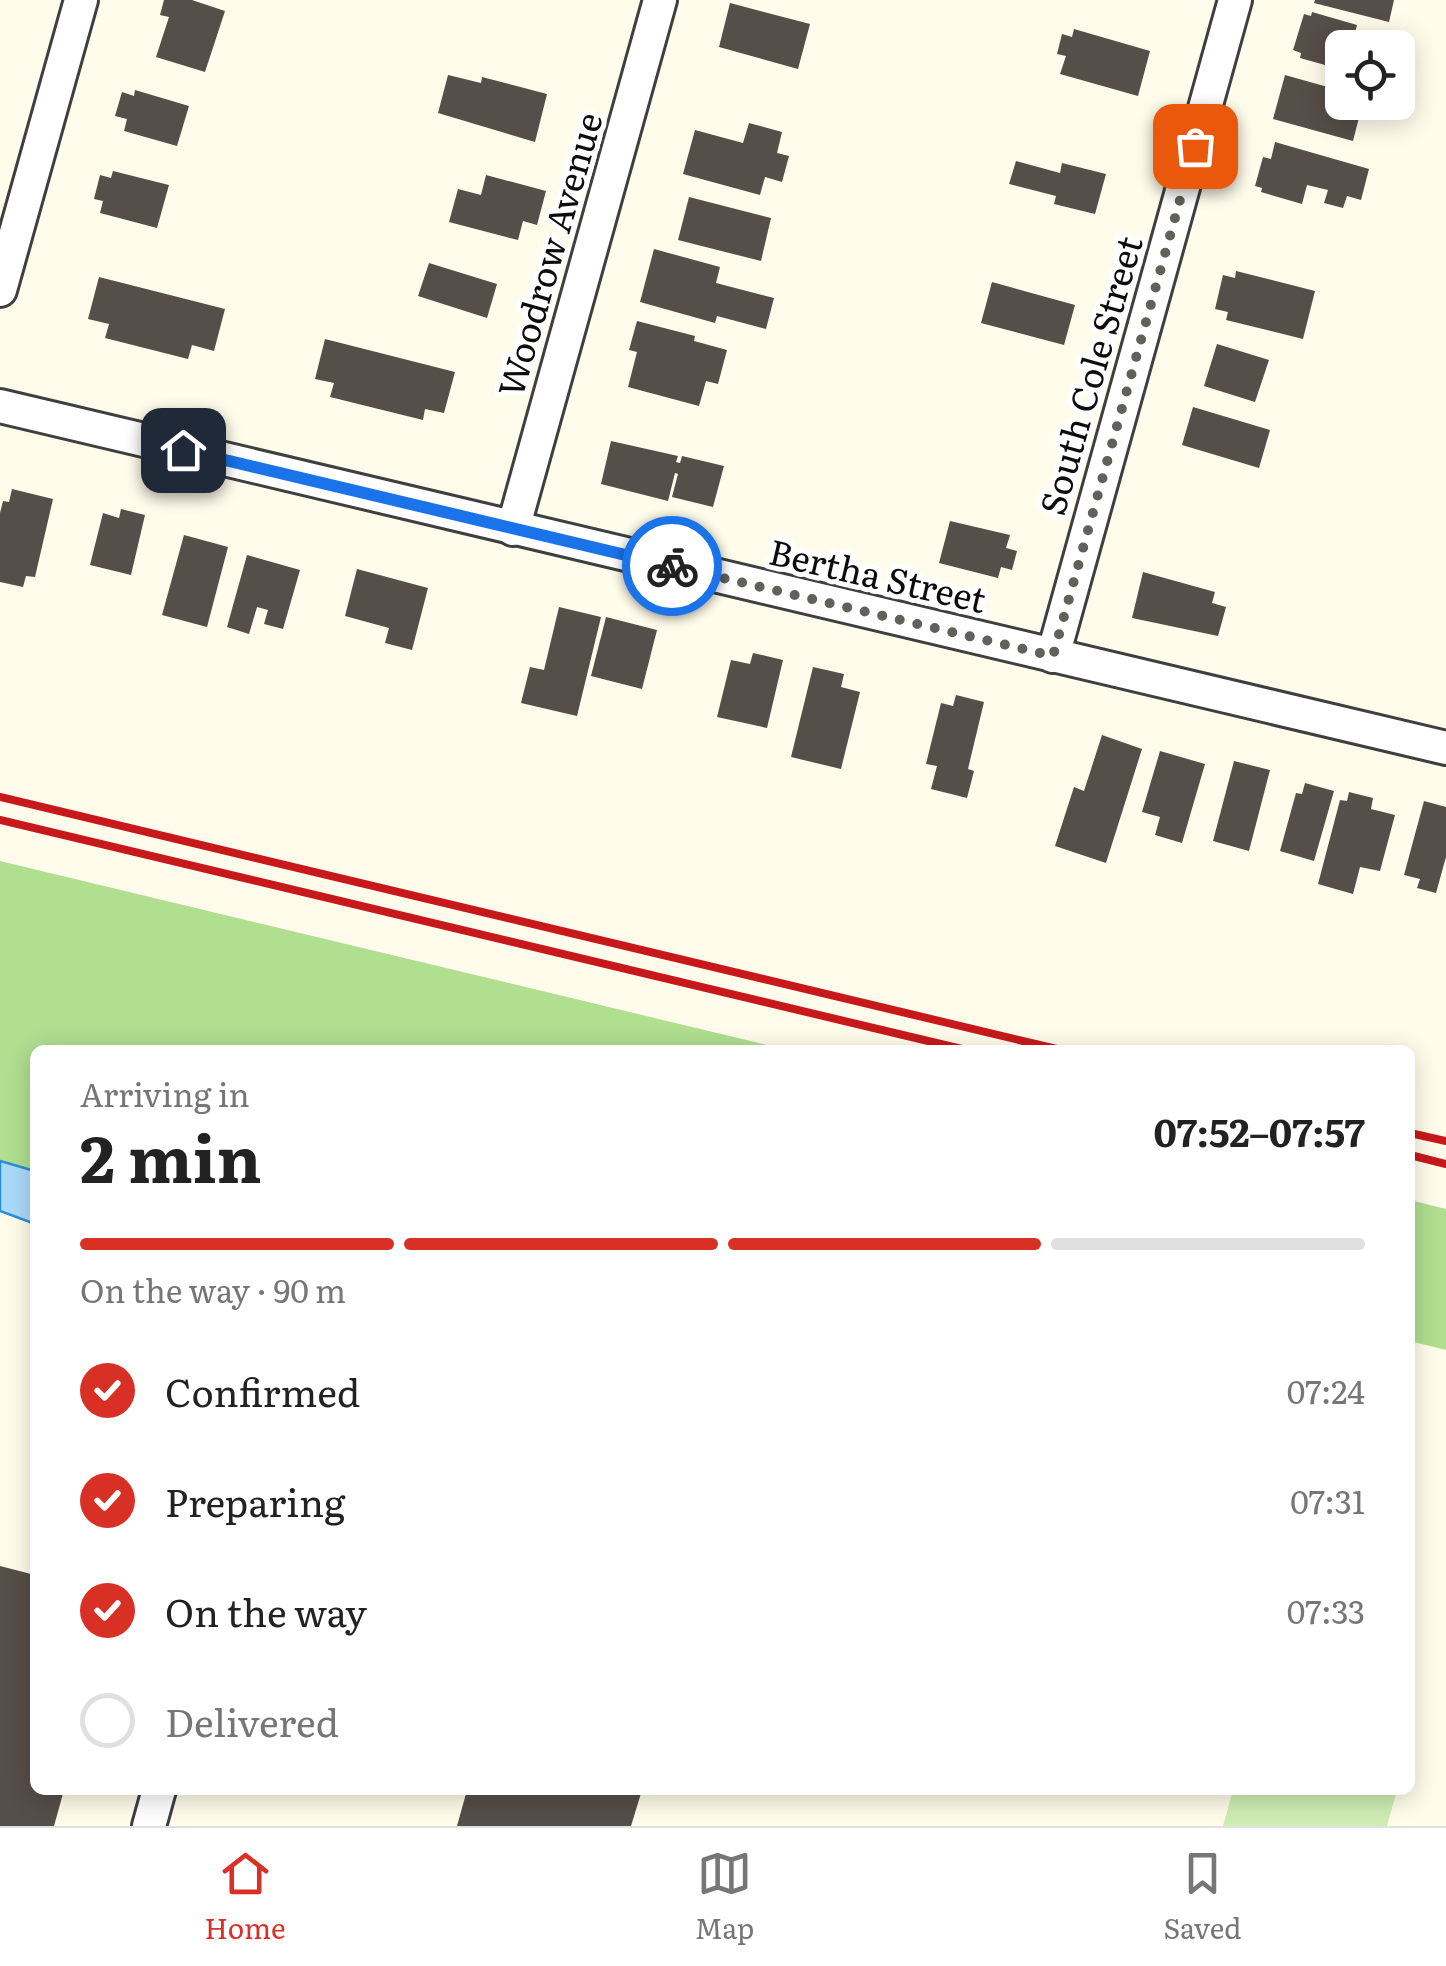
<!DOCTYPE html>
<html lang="en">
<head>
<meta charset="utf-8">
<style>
  :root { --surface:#fff; --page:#f6f6f6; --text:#222; --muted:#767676; --line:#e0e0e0; --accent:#d93025 }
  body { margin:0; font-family:Literata,serif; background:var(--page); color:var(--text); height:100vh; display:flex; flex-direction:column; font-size:38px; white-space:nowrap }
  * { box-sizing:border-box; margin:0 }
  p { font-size:32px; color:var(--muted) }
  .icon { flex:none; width:55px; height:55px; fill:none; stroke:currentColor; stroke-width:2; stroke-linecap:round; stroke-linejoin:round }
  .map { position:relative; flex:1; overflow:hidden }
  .drawer { position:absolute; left:30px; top:1045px; width:1385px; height:750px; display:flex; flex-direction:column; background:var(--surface); border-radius:15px; box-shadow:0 5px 25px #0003 }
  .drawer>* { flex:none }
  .controls { position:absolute; left:1325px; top:30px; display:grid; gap:20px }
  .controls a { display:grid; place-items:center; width:90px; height:90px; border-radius:15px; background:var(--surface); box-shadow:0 5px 25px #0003; font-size:50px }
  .pin { position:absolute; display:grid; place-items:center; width:85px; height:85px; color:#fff; margin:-42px; border-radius:20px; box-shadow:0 5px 15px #0006 }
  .courier { position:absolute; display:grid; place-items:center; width:100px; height:100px; margin:-50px; border:8px solid #1a73e8; border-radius:50%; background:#fff; color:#222; box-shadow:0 2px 12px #0007 }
  .headline em { font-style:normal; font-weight:700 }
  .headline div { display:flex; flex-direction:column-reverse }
  .headline { display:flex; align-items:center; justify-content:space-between; height:170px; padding:0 50px }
  h1 { font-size:65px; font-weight:700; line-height:75px }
  .bar { display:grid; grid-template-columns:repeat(4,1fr); gap:15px 10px; align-content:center; height:120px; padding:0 50px }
  .bar i { height:12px; border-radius:8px; background:var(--line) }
  .bar .selected { background:var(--accent) }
  .bar p { grid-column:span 4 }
  ol { padding:0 50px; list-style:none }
  li { display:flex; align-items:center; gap:30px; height:110px }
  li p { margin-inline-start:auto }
  li .icon { padding:10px; border-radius:50%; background:var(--accent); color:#fff; stroke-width:4 }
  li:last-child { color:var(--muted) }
  li i { width:55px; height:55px; border:5px solid var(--line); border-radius:50% }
  .dock { display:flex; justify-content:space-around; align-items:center; height:140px; border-top:2px solid var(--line); background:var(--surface); font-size:28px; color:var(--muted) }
  .dock a { display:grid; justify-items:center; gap:5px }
  .dock .selected { color:var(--accent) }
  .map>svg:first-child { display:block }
  .green { fill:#ceedb2 }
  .forest { fill:#b0df90 }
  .water { fill:#abdafb; stroke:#2c8dd8; stroke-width:2.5 }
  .building { fill:#564e48 }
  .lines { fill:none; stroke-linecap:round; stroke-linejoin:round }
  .street-casing { stroke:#3f3f3f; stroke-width:38 }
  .street { stroke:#fff; stroke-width:32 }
  .rail { stroke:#c7191b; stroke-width:8 }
  .done { stroke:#61605a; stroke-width:10; stroke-dasharray:0 18 }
  .route { stroke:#1a73e8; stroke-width:12 }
  .labels { text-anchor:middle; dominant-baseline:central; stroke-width:10; stroke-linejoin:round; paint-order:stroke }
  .street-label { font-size:35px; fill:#0c0c0c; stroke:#fff }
</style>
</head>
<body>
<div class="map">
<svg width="1446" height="1826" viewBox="0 0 1446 1826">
  <rect width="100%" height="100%" fill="#fffceb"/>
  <!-- green -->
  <polygon class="green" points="1233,1790 1397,1790 1387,1826 1223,1826"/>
  <!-- forest -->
  <g class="forest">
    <polygon points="0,861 788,1050 35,1050 35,1171 0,1160"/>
    <polygon points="1410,1200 1446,1209 1446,1350 1410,1341"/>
  </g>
  <!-- water -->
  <polygon class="water" points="0,1161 35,1171 35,1224 0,1211"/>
  <!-- building -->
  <g class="building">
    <polygon points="164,0 192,0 225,11 205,72 156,57 169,17 160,15"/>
    <polygon points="1315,0 1394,0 1389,22 1314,3"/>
    <polygon points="730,3 810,24 798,69 719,47"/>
    <polygon points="1312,12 1357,25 1351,48 1342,48 1342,52 1330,48 1325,65 1300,58 1301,53 1293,50 1304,14 1311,16"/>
    <polygon points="1074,29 1150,51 1138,96 1060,74 1066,56 1057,54 1062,34 1072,37"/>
    <polygon points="448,75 481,83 482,77 547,94 535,142 438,113"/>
    <polygon points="1285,75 1342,91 1342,102 1363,102 1353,141 1273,119"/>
    <polygon points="135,90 189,106 177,146 124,131 127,119 115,116 122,92 134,96"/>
    <polygon points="749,123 782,132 777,153 789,156 782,182 765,177 760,195 683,174 695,130 743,143"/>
    <polygon points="1275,142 1369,169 1361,200 1347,196 1343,208 1324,203 1328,190 1307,185 1302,204 1261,192 1262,188 1255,186 1263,157 1271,159"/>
    <polygon points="1016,161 1060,173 1062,163 1106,174 1095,214 1054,204 1056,196 1009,184"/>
    <polygon points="113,171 169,185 157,228 100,213 103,201 94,199 100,175 111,178"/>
    <polygon points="486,175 546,191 537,225 523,221 518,240 449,222 458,189 481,195"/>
    <polygon points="689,197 771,218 761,261 678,240"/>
    <polygon points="654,249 720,267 716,283 774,298 766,329 717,316 715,323 640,302"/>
    <polygon points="429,263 497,284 487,318 418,296"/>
    <polygon points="1236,271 1315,291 1303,339 1226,320 1228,312 1215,309 1223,275 1235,278"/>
    <polygon points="99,277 225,309 214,351 192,345 188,359 105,338 109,324 88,319"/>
    <polygon points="992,282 1075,305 1064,345 981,323"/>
    <polygon points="637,321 695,336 694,341 727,350 718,384 706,381 699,406 628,387 637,352 629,350"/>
    <polygon points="325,339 455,372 444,413 425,409 423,420 330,397 334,383 315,379"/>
    <polygon points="1217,344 1269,360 1255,402 1204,386"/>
    <polygon points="1193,407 1270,430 1259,468 1182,445"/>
    <polygon points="611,441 678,456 676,462 680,463 682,456 724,466 713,507 672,497 678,474 675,473 668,501 601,484"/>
    <polygon points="12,489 53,499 35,577 26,576 23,587 0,582 0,513 3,501 9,502"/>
    <polygon points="121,509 145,515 131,575 90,565 103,513 119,518"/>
    <polygon points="950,521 1010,535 1006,548 1017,551 1012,570 1001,567 998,578 939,563"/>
    <polygon points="184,535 228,547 207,627 162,615"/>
    <polygon points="247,555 300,570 283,629 264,624 268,610 257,607 249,634 227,627"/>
    <polygon points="357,569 428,588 412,650 385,643 389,628 345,616"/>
    <polygon points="1143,572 1215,592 1212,603 1226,607 1218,636 1132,618"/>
    <polygon points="559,607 601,617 577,716 521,703 530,667 544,670"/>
    <polygon points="606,617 657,630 642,689 591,676"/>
    <polygon points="753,653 783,660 767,728 717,717 731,660 750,664"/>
    <polygon points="813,667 844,674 841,687 860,692 841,769 791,757"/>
    <polygon points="956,695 984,702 968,769 974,771 967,798 931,789 937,766 926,764 941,703 953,706"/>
    <polygon points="1102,735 1142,749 1106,863 1055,846 1074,787 1084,791"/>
    <polygon points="1160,751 1205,764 1182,843 1155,835 1160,817 1142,812"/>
    <polygon points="1234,761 1270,770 1249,851 1213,841"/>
    <polygon points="1305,783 1334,791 1314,861 1280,851 1296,793 1302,794"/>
    <polygon points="1349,792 1373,798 1371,809 1395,815 1380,871 1360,867 1353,894 1318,884 1340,800 1347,801"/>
    <polygon points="1424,801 1446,807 1446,857 1436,893 1417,888 1420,879 1404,875"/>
    <polygon points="0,1566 35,1575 35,1790 64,1790 54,1826 0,1826"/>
    <polygon points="467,1790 642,1790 631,1826 457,1826"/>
  </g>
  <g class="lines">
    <defs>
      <g id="street">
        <polyline points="0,290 81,0"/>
        <polyline points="0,406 1446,748"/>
        <polyline points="513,529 660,0"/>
        <polyline points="1053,656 1235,0"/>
        <polyline points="149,1826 159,1790"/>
      </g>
    </defs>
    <!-- street casing -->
    <use href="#street" class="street-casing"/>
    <!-- street -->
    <use href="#street" class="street"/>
    <!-- rail -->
    <g class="rail">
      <polyline points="0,797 1061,1050"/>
      <polyline points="0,820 966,1050"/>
      <polyline points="1410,1133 1446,1141"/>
      <polyline points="1410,1155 1446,1164"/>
    </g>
  </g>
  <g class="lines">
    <!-- done -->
    <polyline class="done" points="672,566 1053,656 1195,146"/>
    <!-- route -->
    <polyline class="route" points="183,450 672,566"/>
  </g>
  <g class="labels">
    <!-- street labels -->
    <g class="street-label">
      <text transform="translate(548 254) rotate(-74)">Woodrow Avenue</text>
      <text transform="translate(1089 375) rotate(-74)">South Cole Street</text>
      <text transform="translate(878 574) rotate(13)">Bertha Street</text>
    </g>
  </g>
</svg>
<div class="controls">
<a><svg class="icon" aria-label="locate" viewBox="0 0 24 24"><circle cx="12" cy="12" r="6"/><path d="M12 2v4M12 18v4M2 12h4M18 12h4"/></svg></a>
</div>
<div class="pin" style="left:1195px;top:146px;background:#ea580c"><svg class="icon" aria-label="bag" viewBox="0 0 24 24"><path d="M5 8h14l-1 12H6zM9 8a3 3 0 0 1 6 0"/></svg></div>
<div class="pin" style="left:183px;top:450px;background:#1f2937"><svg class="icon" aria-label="home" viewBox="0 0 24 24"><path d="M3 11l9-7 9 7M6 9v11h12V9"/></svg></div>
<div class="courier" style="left:672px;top:566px"><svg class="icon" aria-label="bike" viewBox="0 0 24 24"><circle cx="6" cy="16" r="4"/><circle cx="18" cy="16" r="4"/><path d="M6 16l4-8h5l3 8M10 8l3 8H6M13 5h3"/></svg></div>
<section class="drawer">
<div class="headline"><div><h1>2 min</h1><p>Arriving in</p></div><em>07:52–07:57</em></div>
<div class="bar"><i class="selected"></i><i class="selected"></i><i class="selected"></i><i></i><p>On the way · 90 m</p></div>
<ol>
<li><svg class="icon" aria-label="check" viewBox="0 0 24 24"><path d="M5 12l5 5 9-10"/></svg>Confirmed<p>07:24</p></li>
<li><svg class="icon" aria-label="check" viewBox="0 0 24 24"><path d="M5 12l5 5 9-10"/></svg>Preparing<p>07:31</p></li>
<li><svg class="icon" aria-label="check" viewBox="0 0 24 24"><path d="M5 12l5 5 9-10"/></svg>On the way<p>07:33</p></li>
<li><i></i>Delivered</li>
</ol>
</section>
</div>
<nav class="dock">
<a class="selected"><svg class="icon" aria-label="home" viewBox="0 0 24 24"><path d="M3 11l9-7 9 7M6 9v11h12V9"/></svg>Home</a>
<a><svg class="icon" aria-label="map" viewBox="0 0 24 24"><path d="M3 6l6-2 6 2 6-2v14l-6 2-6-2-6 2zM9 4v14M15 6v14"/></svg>Map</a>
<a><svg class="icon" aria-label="saved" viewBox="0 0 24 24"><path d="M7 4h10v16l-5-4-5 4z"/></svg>Saved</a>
</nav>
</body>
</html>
